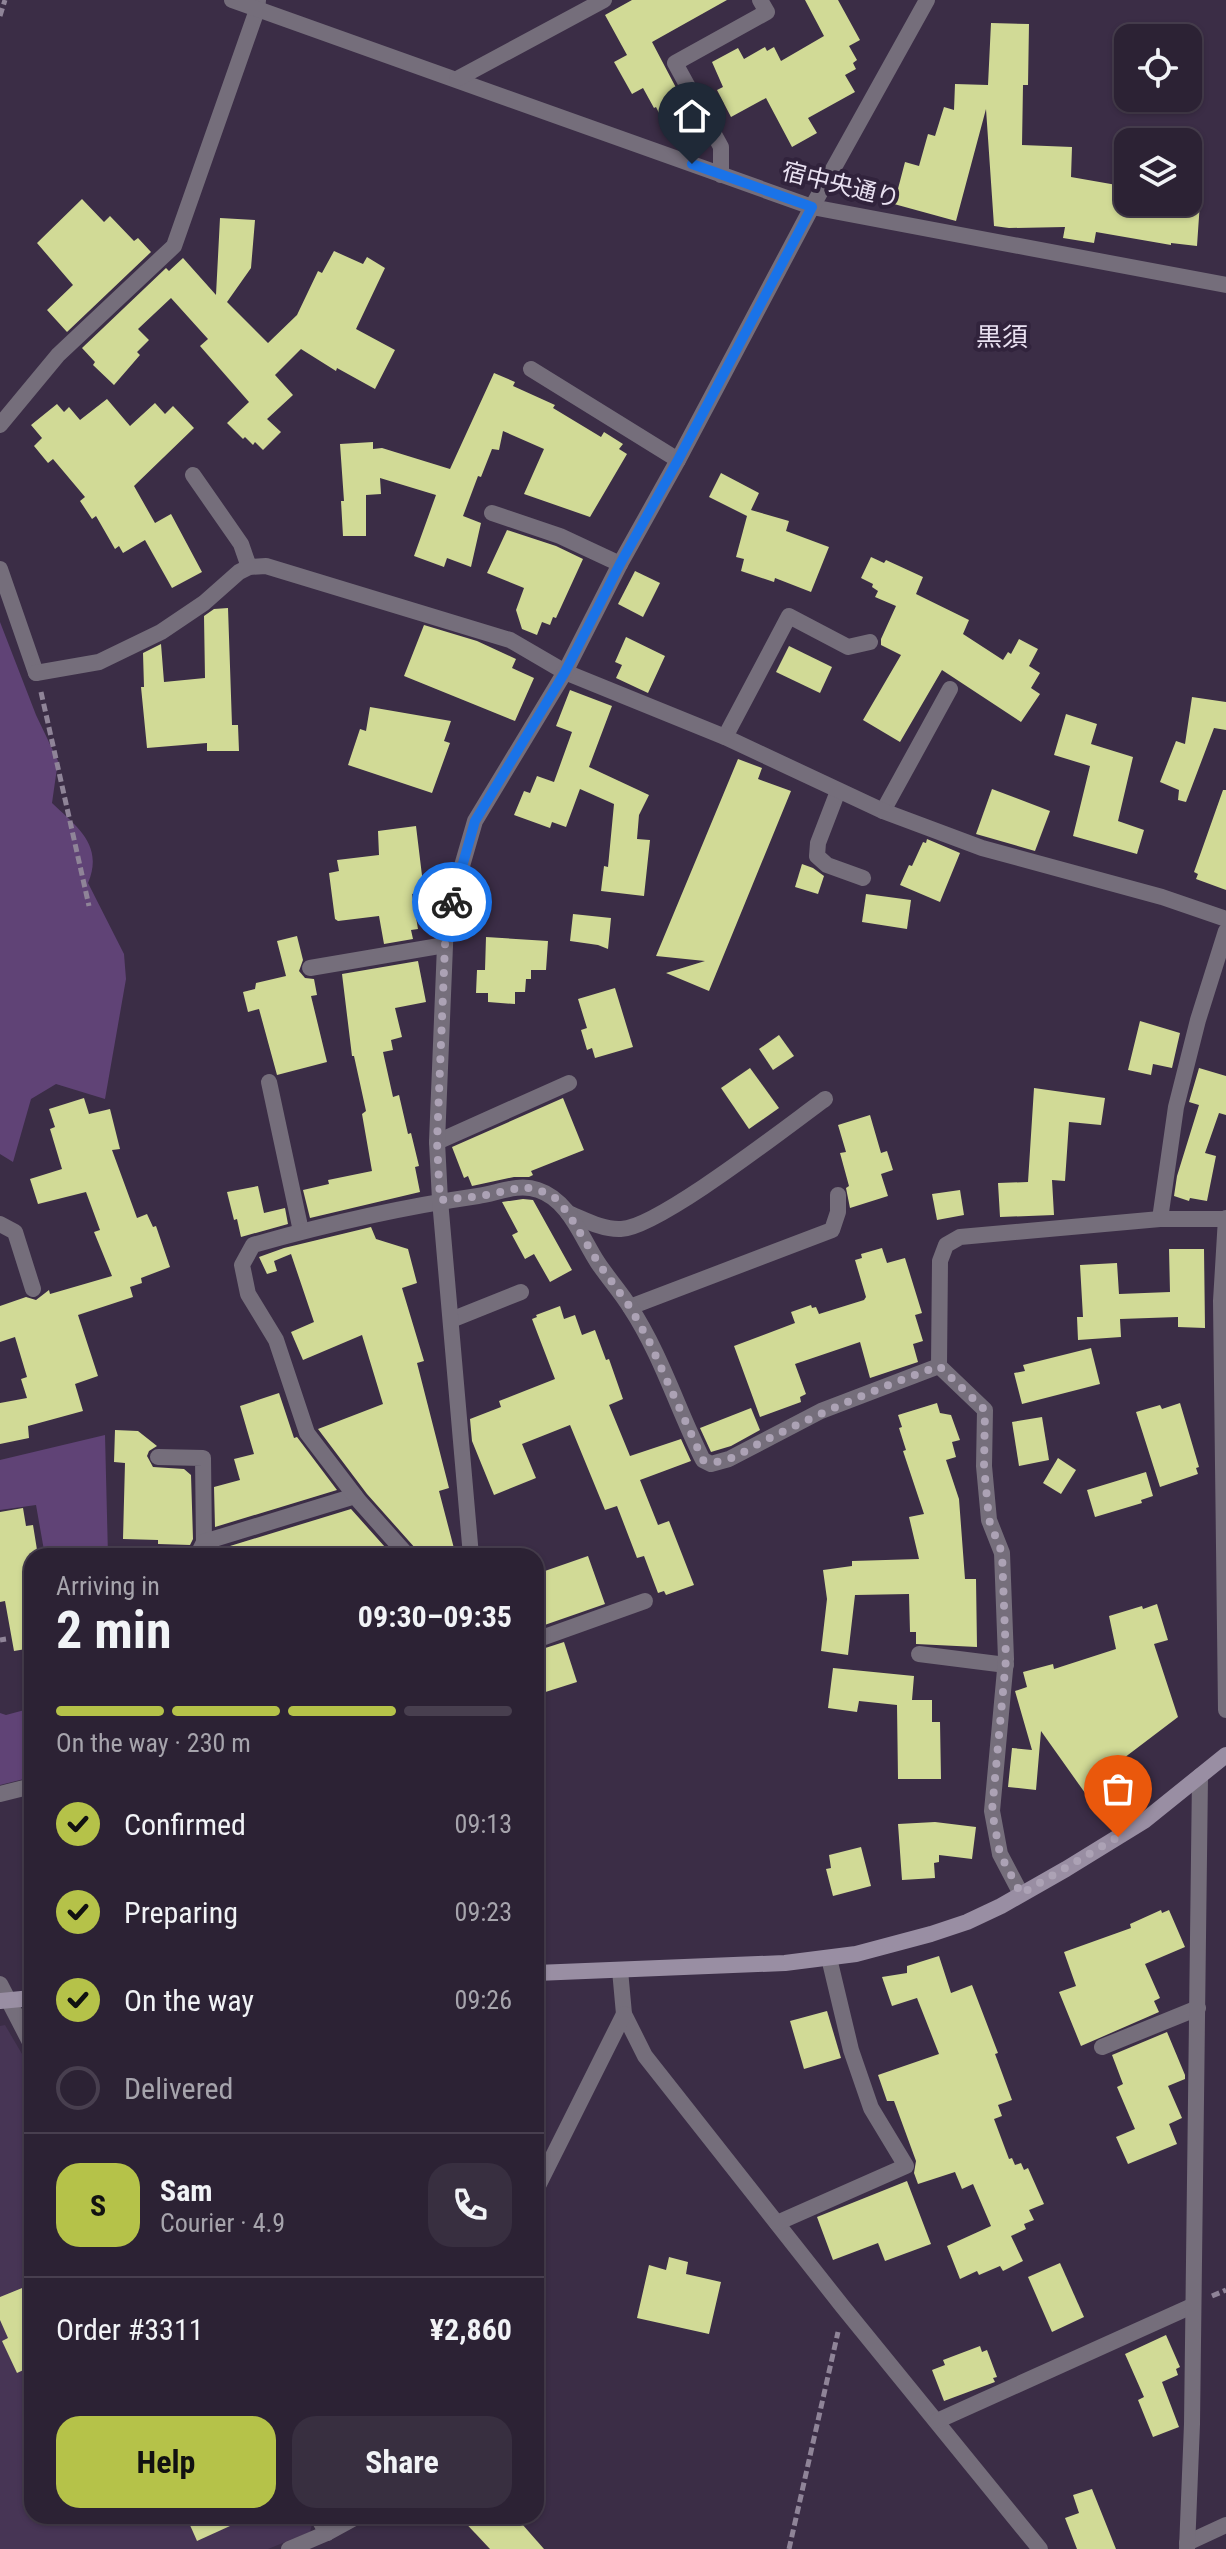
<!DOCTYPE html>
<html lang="en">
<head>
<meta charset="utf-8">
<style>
  :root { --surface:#2c2234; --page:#382f40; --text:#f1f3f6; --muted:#a6a4ac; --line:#483f4f; --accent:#b5c249 }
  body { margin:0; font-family:"Roboto Condensed","Noto Sans JP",sans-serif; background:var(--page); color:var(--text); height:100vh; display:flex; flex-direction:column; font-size:30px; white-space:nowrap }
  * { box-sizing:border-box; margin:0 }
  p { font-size:26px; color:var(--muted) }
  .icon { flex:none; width:44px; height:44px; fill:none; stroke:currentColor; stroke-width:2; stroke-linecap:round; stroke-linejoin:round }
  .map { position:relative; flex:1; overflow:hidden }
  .panel { position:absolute; left:24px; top:1548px; width:520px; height:976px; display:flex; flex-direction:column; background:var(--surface); border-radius:24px; box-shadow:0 2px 6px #0004,0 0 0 2px var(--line) }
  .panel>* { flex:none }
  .buttons { position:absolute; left:1114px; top:24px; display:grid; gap:16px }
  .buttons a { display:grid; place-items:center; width:88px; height:88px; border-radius:16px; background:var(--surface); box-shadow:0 2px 6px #0004,0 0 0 2px var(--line); font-size:40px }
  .pin { position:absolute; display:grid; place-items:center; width:68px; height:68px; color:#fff; margin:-82px -34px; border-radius:50% 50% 50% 0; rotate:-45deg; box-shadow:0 0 8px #0007 }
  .pin .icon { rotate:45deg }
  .courier { position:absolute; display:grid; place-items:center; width:80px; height:80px; margin:-40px; border:6px solid #1a73e8; border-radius:50%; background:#fff; color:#222; box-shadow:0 2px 10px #0007 }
  .headline em { font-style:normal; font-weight:700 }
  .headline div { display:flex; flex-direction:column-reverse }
  .headline { display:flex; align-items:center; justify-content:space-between; height:136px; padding:0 32px }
  h1 { font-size:52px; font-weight:700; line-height:60px }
  .bar { display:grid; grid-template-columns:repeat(4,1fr); gap:12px 8px; align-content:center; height:96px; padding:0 32px }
  .bar i { height:10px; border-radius:6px; background:var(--line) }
  .bar .current { background:var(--accent) }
  .bar p { grid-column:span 4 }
  .line { display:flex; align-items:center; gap:20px; padding:0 32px; border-top:2px solid var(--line) }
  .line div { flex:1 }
  .round { display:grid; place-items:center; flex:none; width:84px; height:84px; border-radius:24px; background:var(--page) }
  ol { padding:0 32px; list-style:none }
  li { display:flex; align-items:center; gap:24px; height:88px }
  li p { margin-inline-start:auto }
  li .icon { padding:8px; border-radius:50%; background:var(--accent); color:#111; stroke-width:4 }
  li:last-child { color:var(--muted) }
  li i { width:44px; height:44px; border:4px solid var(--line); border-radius:50% }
  .action { display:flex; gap:16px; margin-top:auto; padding:16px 32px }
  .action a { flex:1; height:92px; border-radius:24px; background:var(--accent); color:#111; font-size:32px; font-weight:700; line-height:92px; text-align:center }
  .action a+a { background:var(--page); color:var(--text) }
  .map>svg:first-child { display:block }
  .built { fill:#473555 }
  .green { fill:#604376 }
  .building { fill:#d1da96 }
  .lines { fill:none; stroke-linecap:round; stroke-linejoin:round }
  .path { stroke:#8f8498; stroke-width:5; stroke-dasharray:8 4; stroke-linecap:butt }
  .lane { stroke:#756e7b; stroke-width:16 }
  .street { stroke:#756e7b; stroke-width:16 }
  .secondary { stroke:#998ea3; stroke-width:16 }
  .done { stroke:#aca2b5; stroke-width:8; stroke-dasharray:0 14.4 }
  .route { stroke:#1a73e8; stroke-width:10 }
  .labels { text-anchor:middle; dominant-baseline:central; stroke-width:8; stroke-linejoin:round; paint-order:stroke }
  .street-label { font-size:24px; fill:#e9e1f1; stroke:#31233c }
  .neighbourhood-label { font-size:26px; fill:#e9e1f1; stroke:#31233c }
</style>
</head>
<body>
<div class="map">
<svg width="1226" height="2549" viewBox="0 0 1226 2549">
  <rect width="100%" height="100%" fill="#3b2d46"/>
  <!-- built -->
  <polygon class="built" points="5,2025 32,2071 32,2516 310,2516 313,2521 310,2532 268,2549 0,2549 0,2026"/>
  <!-- green -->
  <g class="green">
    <path d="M 0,622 L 36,715 L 58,761 L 52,803 C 77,827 104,845 88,883 L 124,954 L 126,979 L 105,1099 L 56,1084 L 31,1099 L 13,1162 L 0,1154 Z"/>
    <polygon points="105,1435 108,1556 45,1556 36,1505 0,1510 0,1460"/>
    <polygon points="32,1708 32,1777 0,1785 0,1713 6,1715"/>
  </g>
  <!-- building -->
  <g class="building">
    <polygon points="632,0 727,0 652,42 693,120 674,130 664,113 660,115 656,107 654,108 643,88 632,94 614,62 627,55 605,15"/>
    <polygon points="805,0 838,0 860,40 849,46 857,60 853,63 856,69 845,75 855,92 808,118 817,133 792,147 766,98 731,117 717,90 723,87 712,62 738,48 744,59 765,47 767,51 774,47 781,61 824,36"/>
    <polygon points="991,23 1029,24 1028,85 1023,85 1022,145 1072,147 1071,177 1128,187 1128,202 1200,202 1197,246 1171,243 1171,245 1096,232 1094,243 1063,238 1065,227 1009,228 994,226 986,109 956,221 894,204 905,162 919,166 928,134 935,136 944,107 954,110 955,84 988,85"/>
    <polygon points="82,199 104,222 110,216 134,241 138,238 151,252 67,332 47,310 73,285 37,243"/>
    <polygon points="220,218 255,220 251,268 227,302 268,343 297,315 318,271 322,273 334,251 363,264 367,257 385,268 356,329 395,350 375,389 337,368 336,371 301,349 275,375 293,395 267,419 281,432 263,450 255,442 253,445 245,437 243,439 227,423 249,402 200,346 208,339 171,298 138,329 149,340 137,352 140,355 114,385 93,365 95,362 82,348 166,268 169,271 183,258 216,295"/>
    <polygon points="494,373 515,382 513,386 555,405 553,408 601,437 604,432 623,444 619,449 627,454 590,517 524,494 544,449 503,431 499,450 492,449 481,477 478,476 463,516 481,523 471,567 447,558 444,567 414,556 436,495 380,478 381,494 366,495 366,536 343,536 341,501 344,501 340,444 373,442 373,449 382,448 450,469"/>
    <polygon points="107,399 130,426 155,403 165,414 173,406 194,428 134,486 155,523 171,514 202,572 172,588 145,540 123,553 119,546 115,549 96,516 92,519 80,501 85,497 53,459 48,463 34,446 42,438 31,425 57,404 64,412 69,407 80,420"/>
    <polygon points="721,473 759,493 751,510 789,521 786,531 829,547 811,592 775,578 774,582 741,571 744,559 736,557 747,516 709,497"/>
    <polygon points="507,530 556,546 583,559 556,618 553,617 550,625 542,622 537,635 522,629 516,610 524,588 487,573"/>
    <polygon points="871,557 884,563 886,560 923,577 916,594 969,620 963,634 1003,660 1008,652 1011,654 1019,639 1038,649 1029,666 1040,673 1031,688 1040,694 1021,722 942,670 900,742 863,720 901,655 881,645 881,639 896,606 875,597 878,591 872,587 873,584 861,578"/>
    <polygon points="635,571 660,583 643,617 618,604"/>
    <polygon points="228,608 232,725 238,725 239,751 207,751 207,743 147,748 141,687 144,687 143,653 161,644 164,682 205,678 204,616 214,609"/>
    <polygon points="424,625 477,641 516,659 512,668 534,678 515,721 404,676"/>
    <polygon points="626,637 665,656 648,693 616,678 622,665 615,662"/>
    <polygon points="789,646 832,667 820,693 776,672"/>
    <polygon points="570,690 612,706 589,767 649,795 639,815 637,839 650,840 644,896 601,891 604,866 608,867 614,804 580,789 566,827 552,822 550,828 514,815 524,791 530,793 537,776 554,782 572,732 556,726"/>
    <polygon points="1192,697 1226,702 1226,730 1214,728 1186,802 1178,800 1179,790 1160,782 1176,741 1185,744"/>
    <polygon points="370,707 451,721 444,741 450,743 432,793 348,765 360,729 366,731"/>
    <polygon points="1066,714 1097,724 1091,744 1133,757 1118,821 1144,830 1137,854 1073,836 1090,766 1054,755"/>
    <polygon points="738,759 762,768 758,779 791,791 709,991 666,973 705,961 656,956"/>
    <polygon points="992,789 1050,811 1035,851 976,834"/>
    <polygon points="1223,790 1226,790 1226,890 1196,879 1198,874 1194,872"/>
    <polygon points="416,826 424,892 412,894 418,929 411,930 413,939 384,944 379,916 338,921 335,919 329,873 339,871 337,860 379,855 378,831"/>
    <polygon points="927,839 960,853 940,902 900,885 909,865 912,866 923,842 926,843"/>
    <polygon points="802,864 813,868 824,876 818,894 795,887"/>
    <polygon points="866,894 911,900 907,929 862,922"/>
    <polygon points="573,914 611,918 608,949 598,945 570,941"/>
    <polygon points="297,936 303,960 299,971 305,978 314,979 317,995 311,996 327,1062 277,1075 259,1009 248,1012 243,992 255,989 256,983 286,976 277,941"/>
    <polygon points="486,937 548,941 546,970 531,970 531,979 526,979 525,992 515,992 515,1004 488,1002 488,993 476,993 477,970 485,970"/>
    <polygon points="418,961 426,1002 395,1008 402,1037 391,1040 393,1050 383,1052 393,1097 399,1095 408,1134 411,1133 419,1166 415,1167 420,1192 310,1218 303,1190 329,1184 328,1180 372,1171 362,1114 366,1111 354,1056 352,1056 342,974"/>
    <polygon points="615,988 633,1047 595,1058 592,1048 587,1050 581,1030 587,1028 578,999"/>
    <polygon points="1140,1021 1180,1033 1172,1068 1153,1064 1151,1075 1128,1070"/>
    <polygon points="779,1035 794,1056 773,1070 759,1049"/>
    <polygon points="750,1068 779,1108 749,1129 721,1088"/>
    <polygon points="1199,1068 1226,1076 1226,1115 1219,1113 1205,1153 1216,1156 1207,1201 1190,1198 1189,1201 1174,1196 1177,1176 1199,1105 1189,1102"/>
    <polygon points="1034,1088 1105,1098 1101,1125 1069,1122 1065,1181 1052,1180 1054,1215 1000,1217 998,1183 1028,1182"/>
    <polygon points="84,1098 89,1114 110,1109 120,1149 112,1150 137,1218 147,1214 153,1227 156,1226 170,1267 141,1278 142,1283 130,1287 133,1297 78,1315 98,1376 75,1384 83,1411 28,1426 29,1438 0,1444 0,1403 27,1398 21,1379 27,1377 15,1337 0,1342 0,1306 26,1297 36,1300 49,1290 50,1294 112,1276 94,1232 100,1230 86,1192 38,1204 30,1179 62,1169 50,1129 55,1127 49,1109"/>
    <polygon points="563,1098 584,1150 531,1171 533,1175 529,1177 514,1177 472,1186 468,1176 464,1178 452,1147"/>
    <polygon points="870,1115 881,1153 887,1151 893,1170 881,1174 888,1196 850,1208 846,1188 849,1186 840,1153 846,1152 838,1125"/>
    <polygon points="258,1186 264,1213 285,1208 288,1224 241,1237 237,1219 234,1220 227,1192"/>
    <polygon points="960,1190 964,1215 937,1220 932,1194"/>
    <polygon points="523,1199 533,1200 572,1270 550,1282 534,1254 525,1259 512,1235 518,1232 502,1202"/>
    <polygon points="371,1227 376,1239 408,1249 417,1283 402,1288 424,1361 417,1363 449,1488 439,1491 456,1556 419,1556 416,1549 367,1494 318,1429 383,1404 362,1335 303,1360 291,1332 314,1322 291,1254 274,1261 277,1271 267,1274 259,1257 284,1248"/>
    <polygon points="882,1248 887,1263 905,1258 922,1313 915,1315 923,1341 913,1344 918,1362 870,1378 860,1342 795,1364 806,1394 800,1397 801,1402 760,1417 734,1346 795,1323 791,1312 811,1305 812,1308 816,1307 819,1314 864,1300 866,1297 855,1260 862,1258 861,1254"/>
    <polygon points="1169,1249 1204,1249 1205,1328 1178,1327 1178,1317 1120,1319 1121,1337 1078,1340 1077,1317 1083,1317 1080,1265 1117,1263 1119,1294 1170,1292"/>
    <polygon points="560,1306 564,1319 575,1315 582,1335 595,1330 606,1360 609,1359 623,1399 609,1405 630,1456 681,1439 691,1461 640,1480 658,1525 669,1521 694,1585 666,1595 664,1591 658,1593 644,1556 637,1558 617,1506 605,1510 570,1425 522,1444 536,1478 494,1495 472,1441 470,1419 501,1407 499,1401 555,1379 532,1319 537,1317 536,1315"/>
    <polygon points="1091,1348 1100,1384 1022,1404 1014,1373 1025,1371 1023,1365"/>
    <polygon points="279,1393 294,1438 297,1437 337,1490 215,1527 214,1487 240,1480 234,1459 254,1454 240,1406"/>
    <polygon points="937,1403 940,1413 951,1415 960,1440 952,1442 956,1457 946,1460 959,1499 965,1579 976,1579 977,1647 916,1644 916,1632 910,1632 909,1594 855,1595 848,1655 821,1651 827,1599 823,1570 852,1566 852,1561 919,1559 909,1517 924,1514 903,1451 906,1450 899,1428 902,1427 898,1415"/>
    <polygon points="1180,1403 1199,1467 1196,1468 1198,1474 1160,1487 1136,1412 1160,1405 1162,1409"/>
    <polygon points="751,1408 760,1430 731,1446 711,1452 700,1428"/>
    <polygon points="1042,1417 1049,1460 1019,1466 1012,1422"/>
    <polygon points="115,1430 138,1431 157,1446 149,1451 147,1456 153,1467 184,1469 191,1475 193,1539 190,1545 158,1544 158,1540 123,1539 125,1463 114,1462"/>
    <polygon points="1058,1458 1076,1470 1061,1494 1043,1483"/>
    <polygon points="1146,1472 1153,1496 1141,1500 1142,1503 1095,1517 1087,1490"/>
    <polygon points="23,1508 26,1526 33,1525 38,1556 32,1556 32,1648 14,1651 5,1601 0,1602 0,1512"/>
    <polygon points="351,1509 393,1556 334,1556 333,1552 320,1556 219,1556 217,1550"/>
    <polygon points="588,1556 605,1604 536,1628 536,1569 541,1568 542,1572"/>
    <polygon points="1157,1604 1168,1640 1154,1644 1178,1717 1120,1761 1133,1779 1095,1807 1041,1731 1036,1790 1008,1787 1012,1748 1032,1750 1015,1691 1027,1687 1023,1672 1053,1664 1054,1669 1116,1649 1109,1616 1142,1606 1143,1609"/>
    <polygon points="564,1642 577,1682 536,1695 536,1651"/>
    <polygon points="833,1668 914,1676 912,1700 932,1700 932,1722 940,1722 941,1779 898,1779 897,1705 859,1701 857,1712 828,1708"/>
    <polygon points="935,1822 976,1827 972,1859 939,1855 939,1862 934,1863 935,1878 902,1880 898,1824"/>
    <polygon points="861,1847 871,1886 833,1896 826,1869 831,1868 829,1855"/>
    <polygon points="1161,1910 1162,1913 1169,1910 1185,1947 1145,1964 1160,1998 1154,2001 1159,2012 1081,2046 1059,1992 1076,1986 1064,1952 1131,1928 1130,1924"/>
    <polygon points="939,1956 951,1993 972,1985 998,2053 995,2054 1012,2100 998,2105 1002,2116 994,2119 1009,2159 1012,2158 1015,2165 1021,2163 1024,2170 1028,2168 1044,2204 1029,2210 1034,2220 1024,2224 1026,2229 1011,2236 1023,2261 1003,2271 1000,2266 979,2275 977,2271 960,2279 947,2246 991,2226 973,2184 962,2189 955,2172 918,2184 914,2173 916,2161 894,2101 887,2101 878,2075 939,2054 917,1998 892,2006 882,1977 907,1973 907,1966"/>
    <polygon points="827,2011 841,2058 804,2069 790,2021"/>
    <polygon points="1167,2032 1185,2075 1185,2079 1168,2086 1182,2118 1169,2124 1177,2144 1128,2164 1116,2137 1135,2129 1117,2087 1123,2084 1112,2055"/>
    <polygon points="907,2181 931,2244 885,2261 878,2243 833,2260 817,2217"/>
    <polygon points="669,2257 688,2262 686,2274 721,2282 709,2334 637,2318 649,2265 666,2270"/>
    <polygon points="1060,2263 1084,2317 1052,2332 1028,2277"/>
    <polygon points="32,2284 32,2366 17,2373 2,2341 8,2338 0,2320 0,2297"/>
    <polygon points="1166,2335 1180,2367 1176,2369 1178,2375 1162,2382 1179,2427 1153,2437 1138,2400 1144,2397 1125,2354"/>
    <polygon points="980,2346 982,2352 987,2350 997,2377 993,2378 995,2382 944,2401 932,2370 945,2365 943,2360"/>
    <polygon points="1092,2489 1116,2549 1077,2549 1065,2518 1079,2513 1073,2495"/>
    <polygon points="186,2516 252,2516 197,2541"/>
    <polygon points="459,2516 515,2516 544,2549 490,2549"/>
  </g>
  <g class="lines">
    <!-- path -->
    <g class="path">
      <polyline points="0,16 5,0"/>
      <polyline points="41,692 89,906"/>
      <polyline points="0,1640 6,1639"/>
      <polyline points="1212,2296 1226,2290"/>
      <polyline points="789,2549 838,2332"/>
    </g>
    <!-- lane -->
    <g class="lane">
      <polyline points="0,425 58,355 174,246 257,10 258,0"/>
      <polyline points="193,475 241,544 249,567"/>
      <polyline points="492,513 560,536 620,564"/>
      <polyline points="0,569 36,673"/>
      <polyline points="725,737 789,616 848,647 870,642"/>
      <polyline points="838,791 818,843 817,856 827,865 863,878"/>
      <polyline points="883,811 950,689"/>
      <polyline points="269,1082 301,1231"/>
      <polyline points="437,1142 569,1083"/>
      <path d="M 568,1213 C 585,1220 603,1230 621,1229 C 658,1228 789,1125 825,1099"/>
      <polyline points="1160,1219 1176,1107 1198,1020 1226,931"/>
      <polyline points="630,1307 832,1230 838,1212 838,1195"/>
      <polyline points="451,1320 521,1292"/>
      <polyline points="536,1640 645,1601"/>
      <polyline points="919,1654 1006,1665"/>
      <polyline points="1102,2047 1198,2008"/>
    </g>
    <!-- street -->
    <g class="street">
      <polyline points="232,0 812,207 1226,285"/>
      <polyline points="457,79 604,0"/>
      <polyline points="721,175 721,147 675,63 767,12 760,0"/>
      <polyline points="531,369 678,460"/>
      <polyline points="36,673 99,662 161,632 204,603 239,572 249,567 266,566 510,640 565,672 725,737 883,811 982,848 1162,897 1226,919"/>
      <polyline points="310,968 445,945"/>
      <polyline points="1226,1218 1221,1301 1226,1710"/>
      <polyline points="0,1224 15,1232 33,1289"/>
      <polyline points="158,1457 203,1458 204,1542"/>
      <polyline points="197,1556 204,1542 355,1496"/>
      <path d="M 408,1556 L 359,1501 L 307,1433 L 276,1340 L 248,1294 L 242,1265 L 253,1245 C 327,1224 402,1207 478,1196 C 498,1193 518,1183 538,1190 C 569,1200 581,1237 598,1263 C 608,1278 620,1291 630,1307 C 661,1354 678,1410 703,1460 L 711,1464 L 729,1459 L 821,1411 L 939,1366"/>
      <polyline points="471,1556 440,1200 437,1142 446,921 475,821 565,672 620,564 678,460 812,207 927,0"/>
      <polyline points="0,1794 32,1786"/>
      <polyline points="1021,1894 1000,1854 992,1811 1006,1659 1002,1553 989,1520 984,1466 985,1410 939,1366 940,1261 946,1245 960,1237 1160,1219 1226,1219"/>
      <polyline points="620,1970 624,2014 645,2056 843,2307 1040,2549"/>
      <polyline points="0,1984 32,2046"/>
      <polyline points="536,2190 624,2014"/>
      <polyline points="777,2223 906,2166 871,2108 851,2050 829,1958"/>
      <polyline points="937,2421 1192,2306"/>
      <polyline points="317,2516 327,2533"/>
      <polyline points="1187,2543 1226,2525"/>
      <polyline points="289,2549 327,2533 358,2516"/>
      <polyline points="1187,2549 1192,2424 1200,1776"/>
    </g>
    <!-- secondary -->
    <g class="secondary">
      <polyline points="536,1973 785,1963 856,1954 931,1934 967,1922 1001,1906 1066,1869 1144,1821 1226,1755"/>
      <polyline points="0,2001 32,1998"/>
    </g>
  </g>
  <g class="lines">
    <!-- done -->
    <path class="done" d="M 452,902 L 446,921 L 445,945 L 437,1142 L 440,1200 L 481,1196 L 524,1187 L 539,1190 L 555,1198 L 568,1213 L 599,1264 L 630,1307 L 649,1341 L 703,1460 C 722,1468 744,1451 760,1443 C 819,1413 878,1388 939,1366 L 985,1410 L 984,1466 L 989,1520 L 1002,1553 L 1006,1659 L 992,1811 L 1000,1854 L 1021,1894 L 1118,1837"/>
    <!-- route -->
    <polyline class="route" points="452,902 475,821 565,672 620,564 678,460 812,207 692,164"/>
  </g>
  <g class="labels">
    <!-- street labels -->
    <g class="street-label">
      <text transform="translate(841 185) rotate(14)">宿中央通り</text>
    </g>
    <!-- neighbourhood labels -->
    <g class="neighbourhood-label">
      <text x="1002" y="337">黒須</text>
    </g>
  </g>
</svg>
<div class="buttons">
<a><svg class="icon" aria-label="locate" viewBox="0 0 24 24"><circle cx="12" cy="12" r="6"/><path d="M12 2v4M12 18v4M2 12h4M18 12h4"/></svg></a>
<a><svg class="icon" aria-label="layers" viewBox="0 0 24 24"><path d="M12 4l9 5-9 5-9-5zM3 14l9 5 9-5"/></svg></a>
</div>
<div class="pin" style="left:1118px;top:1837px;background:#ea580c"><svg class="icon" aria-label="bag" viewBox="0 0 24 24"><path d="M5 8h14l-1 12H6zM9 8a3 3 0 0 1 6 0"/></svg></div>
<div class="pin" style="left:692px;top:164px;background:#1f2937"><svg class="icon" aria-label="home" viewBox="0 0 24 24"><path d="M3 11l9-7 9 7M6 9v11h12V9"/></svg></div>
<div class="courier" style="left:452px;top:902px"><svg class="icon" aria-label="bike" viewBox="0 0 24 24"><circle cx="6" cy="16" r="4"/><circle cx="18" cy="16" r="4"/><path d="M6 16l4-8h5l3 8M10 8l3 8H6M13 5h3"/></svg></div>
<section class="panel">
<div class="headline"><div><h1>2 min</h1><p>Arriving in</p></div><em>09:30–09:35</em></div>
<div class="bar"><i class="current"></i><i class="current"></i><i class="current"></i><i></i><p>On the way · 230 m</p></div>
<ol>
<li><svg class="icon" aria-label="check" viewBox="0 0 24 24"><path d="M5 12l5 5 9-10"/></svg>Confirmed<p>09:13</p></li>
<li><svg class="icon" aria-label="check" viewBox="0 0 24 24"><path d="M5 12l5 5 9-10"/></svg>Preparing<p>09:23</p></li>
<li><svg class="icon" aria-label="check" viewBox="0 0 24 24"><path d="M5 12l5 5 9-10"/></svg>On the way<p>09:26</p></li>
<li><i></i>Delivered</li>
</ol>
<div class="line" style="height:144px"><b class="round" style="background:var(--accent);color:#111">S</b><div><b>Sam</b><p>Courier · 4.9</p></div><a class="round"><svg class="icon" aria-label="phone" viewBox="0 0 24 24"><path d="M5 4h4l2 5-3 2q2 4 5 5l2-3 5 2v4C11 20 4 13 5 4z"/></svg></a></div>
<div class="line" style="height:104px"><div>Order #3311</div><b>¥2,860</b></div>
<div class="action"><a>Help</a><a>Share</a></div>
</section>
</div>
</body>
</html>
